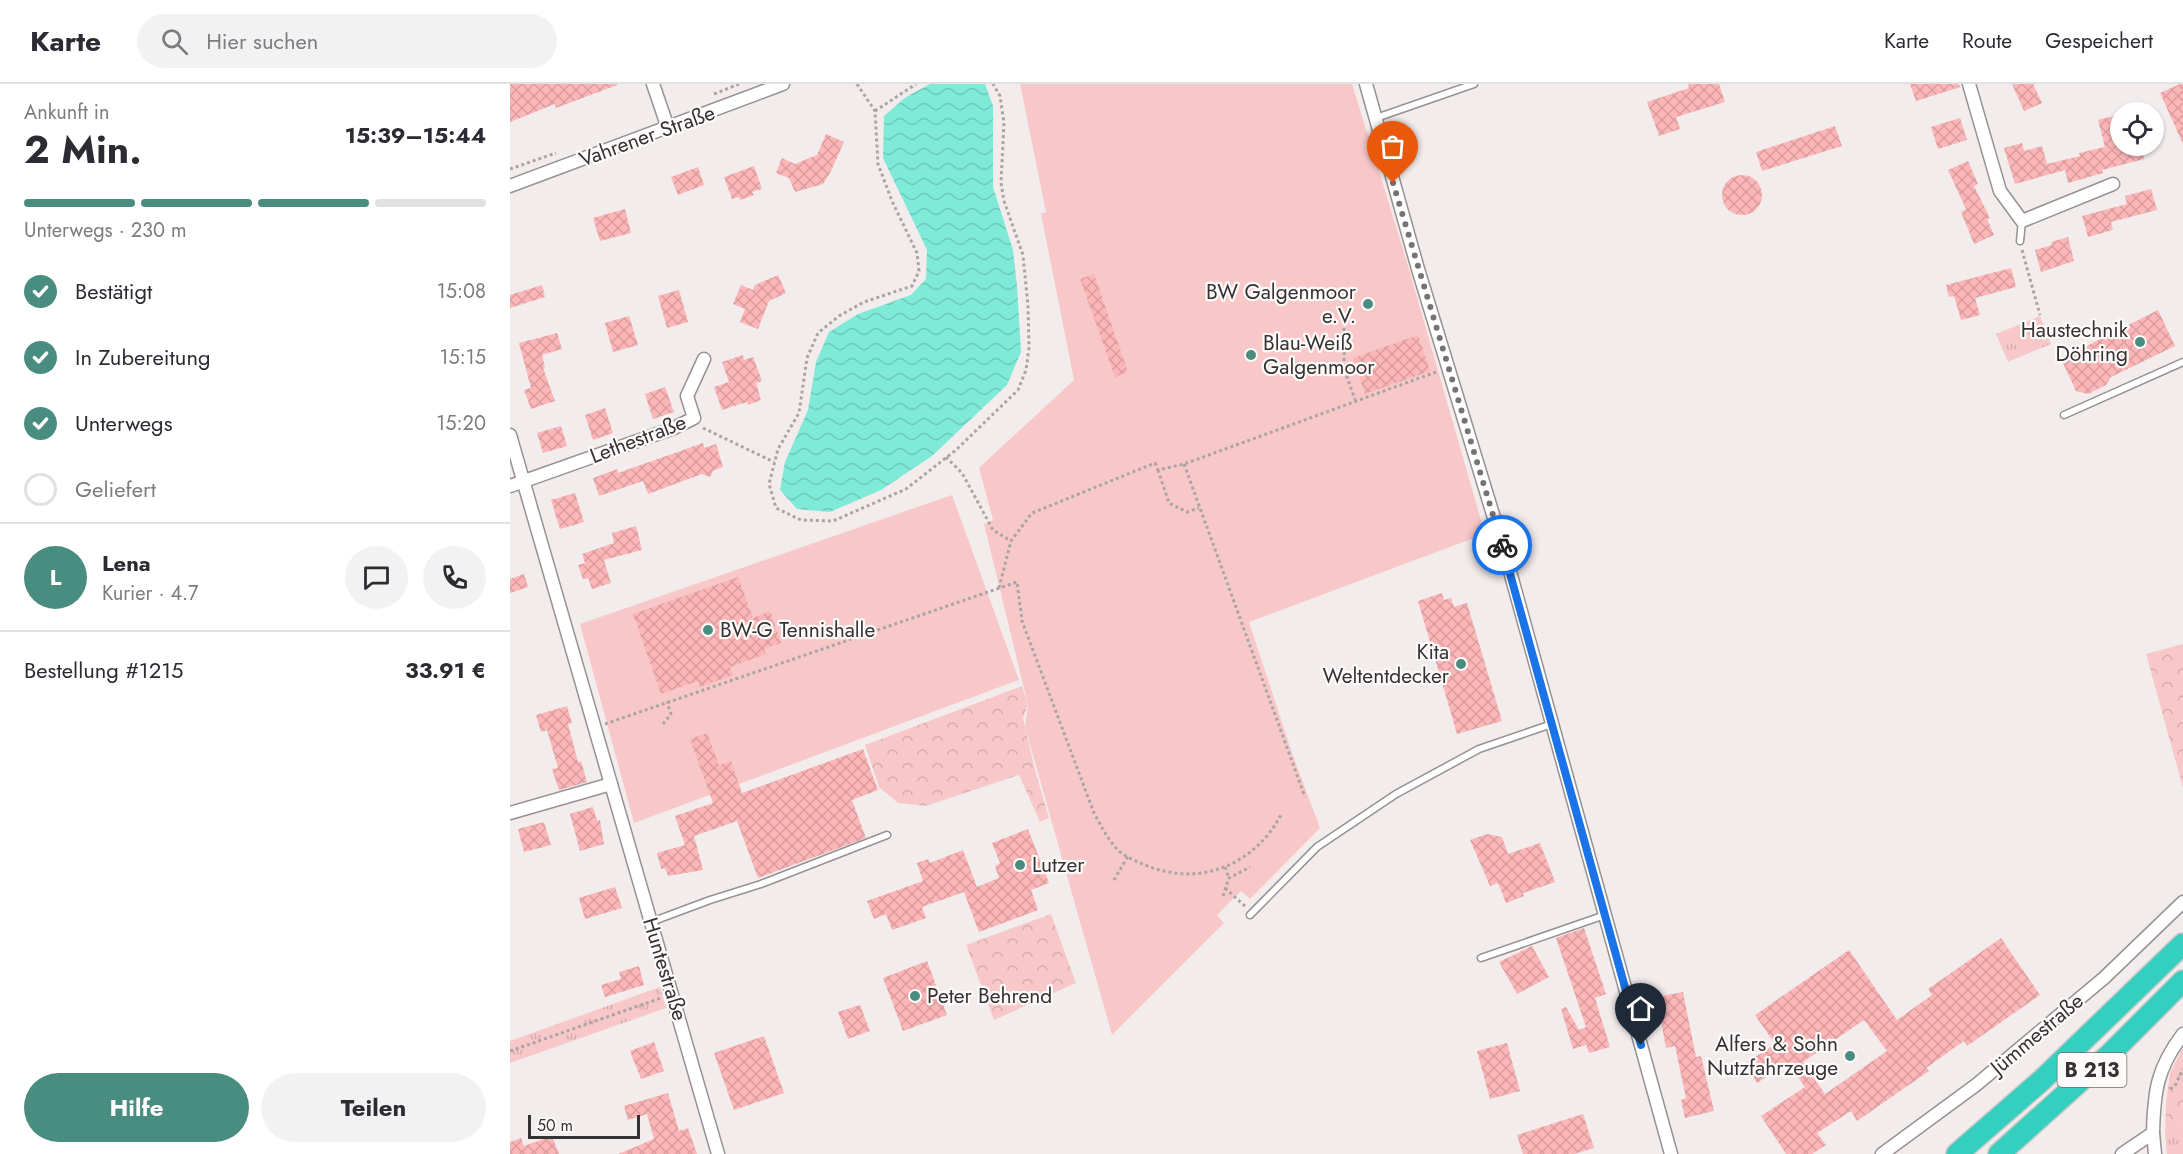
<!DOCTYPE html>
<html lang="de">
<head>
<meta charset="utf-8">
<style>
  :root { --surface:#fff; --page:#f2f2f3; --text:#2b2b33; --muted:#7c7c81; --line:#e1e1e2; --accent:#498d81 }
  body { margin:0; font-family:Jost,sans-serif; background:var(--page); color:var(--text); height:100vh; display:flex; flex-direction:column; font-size:22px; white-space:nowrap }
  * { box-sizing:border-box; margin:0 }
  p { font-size:20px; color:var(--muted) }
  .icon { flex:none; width:33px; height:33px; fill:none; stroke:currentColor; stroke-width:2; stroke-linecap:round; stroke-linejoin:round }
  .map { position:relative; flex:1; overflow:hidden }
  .sheet { display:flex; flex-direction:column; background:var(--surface); width:510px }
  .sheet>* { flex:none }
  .fabs { position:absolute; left:1600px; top:18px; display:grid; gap:12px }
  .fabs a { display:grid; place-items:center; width:54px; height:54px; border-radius:50%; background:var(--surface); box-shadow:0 2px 4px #0004; font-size:30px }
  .scale { position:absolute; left:18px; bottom:15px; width:112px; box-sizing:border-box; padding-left:6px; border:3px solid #343232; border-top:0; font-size:16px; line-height:21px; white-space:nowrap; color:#343232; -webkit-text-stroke:4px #fffafa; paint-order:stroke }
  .pin { position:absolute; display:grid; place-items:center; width:51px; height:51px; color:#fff; margin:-62px -26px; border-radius:50% 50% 50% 0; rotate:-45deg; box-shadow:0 0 6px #0007 }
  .pin .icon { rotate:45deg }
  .courier { position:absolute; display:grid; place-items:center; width:60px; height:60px; margin:-30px; border:4px solid #1a73e8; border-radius:50%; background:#fff; color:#222; box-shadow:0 2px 8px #0007 }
  .headline em { font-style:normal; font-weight:700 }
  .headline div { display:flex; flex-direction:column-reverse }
  .headline { display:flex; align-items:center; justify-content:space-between; height:102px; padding:0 24px }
  h1 { font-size:39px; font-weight:700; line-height:45px }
  .bar { display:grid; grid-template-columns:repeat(4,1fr); gap:9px 6px; align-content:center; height:72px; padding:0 24px }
  .bar i { height:8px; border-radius:4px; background:var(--line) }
  .bar .selected { background:var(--accent) }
  .bar p { grid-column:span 4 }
  .line { display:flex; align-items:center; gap:15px; padding:0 24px; border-top:2px solid var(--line) }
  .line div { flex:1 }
  .round { display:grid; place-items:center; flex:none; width:63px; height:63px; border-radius:32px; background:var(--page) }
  ol { padding:0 24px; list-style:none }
  li { display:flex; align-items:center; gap:18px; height:66px }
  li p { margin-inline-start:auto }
  li .icon { padding:6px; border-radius:50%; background:var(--accent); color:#fff; stroke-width:4 }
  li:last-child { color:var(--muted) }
  li i { width:33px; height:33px; border:3px solid var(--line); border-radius:50% }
  .cta { display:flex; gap:12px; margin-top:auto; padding:12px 24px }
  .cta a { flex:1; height:69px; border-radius:36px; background:var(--accent); color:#fff; font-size:24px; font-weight:700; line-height:69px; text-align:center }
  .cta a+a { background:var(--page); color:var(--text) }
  header { display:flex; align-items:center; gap:36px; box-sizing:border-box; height:84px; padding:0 30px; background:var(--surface); border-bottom:2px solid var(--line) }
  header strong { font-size:28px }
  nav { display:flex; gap:33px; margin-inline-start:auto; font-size:21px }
  .search { width:420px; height:54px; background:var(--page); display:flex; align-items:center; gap:15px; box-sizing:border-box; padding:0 21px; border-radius:33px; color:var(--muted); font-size:22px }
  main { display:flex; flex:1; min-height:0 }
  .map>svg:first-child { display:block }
  .grass { fill:url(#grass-tufts) }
  .forest { fill:url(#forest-crowns) }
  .pitch { fill:#f8c8c9 }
  .water { fill:url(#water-waves) }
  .building { fill:url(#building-cross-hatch); fill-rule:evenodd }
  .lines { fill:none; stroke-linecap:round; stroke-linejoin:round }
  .service-casing { stroke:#979191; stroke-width:9 }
  .minor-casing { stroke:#979191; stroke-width:15 }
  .trunk-casing { stroke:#cacaca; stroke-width:24 }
  .path { stroke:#aaa5a5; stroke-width:3; stroke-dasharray:3 3; stroke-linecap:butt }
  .service { stroke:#fff; stroke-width:6 }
  .minor { stroke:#fff; stroke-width:12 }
  .trunk { stroke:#34cfbe; stroke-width:21 }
  .done { stroke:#777373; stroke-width:6; stroke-dasharray:0 10.8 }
  .route { stroke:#1a73e8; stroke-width:8 }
  .poi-dot { fill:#498d81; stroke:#fffafa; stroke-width:2 }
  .labels { text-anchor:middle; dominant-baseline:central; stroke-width:4.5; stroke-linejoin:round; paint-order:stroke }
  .shield { fill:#fffafa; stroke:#716e6e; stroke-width:1.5 }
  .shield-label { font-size:20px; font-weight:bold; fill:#343232 }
  .street-label { font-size:21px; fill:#343232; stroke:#fffafa }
  .poi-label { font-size:21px; fill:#343232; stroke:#fffafa; text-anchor:end }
</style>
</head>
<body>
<header>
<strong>Karte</strong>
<div class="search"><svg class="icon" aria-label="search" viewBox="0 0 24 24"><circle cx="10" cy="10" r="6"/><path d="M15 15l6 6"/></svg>Hier suchen</div>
<nav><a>Karte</a><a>Route</a><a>Gespeichert</a></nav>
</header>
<main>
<section class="sheet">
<div class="headline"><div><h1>2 Min.</h1><p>Ankunft in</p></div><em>15:39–15:44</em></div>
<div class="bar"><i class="selected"></i><i class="selected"></i><i class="selected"></i><i></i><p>Unterwegs · 230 m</p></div>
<ol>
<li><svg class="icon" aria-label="check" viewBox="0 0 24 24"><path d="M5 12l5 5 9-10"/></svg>Bestätigt<p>15:08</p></li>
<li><svg class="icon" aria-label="check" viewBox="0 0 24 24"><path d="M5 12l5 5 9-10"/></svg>In Zubereitung<p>15:15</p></li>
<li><svg class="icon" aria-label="check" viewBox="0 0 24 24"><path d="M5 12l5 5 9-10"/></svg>Unterwegs<p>15:20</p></li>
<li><i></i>Geliefert</li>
</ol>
<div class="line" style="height:108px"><b class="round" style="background:var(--accent);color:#fff">L</b><div><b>Lena</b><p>Kurier · 4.7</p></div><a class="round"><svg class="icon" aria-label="chat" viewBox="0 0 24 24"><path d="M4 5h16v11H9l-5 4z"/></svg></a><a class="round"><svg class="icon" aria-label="phone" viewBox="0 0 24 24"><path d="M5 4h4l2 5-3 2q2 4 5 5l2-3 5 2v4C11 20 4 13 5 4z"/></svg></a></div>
<div class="line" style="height:78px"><div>Bestellung #1215</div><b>33.91 €</b></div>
<div class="cta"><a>Hilfe</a><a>Teilen</a></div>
</section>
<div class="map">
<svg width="1673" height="1070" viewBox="0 0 1673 1070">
  <defs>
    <pattern id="grass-tufts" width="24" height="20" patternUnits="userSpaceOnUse" patternTransform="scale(1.5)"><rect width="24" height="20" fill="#f8c8c9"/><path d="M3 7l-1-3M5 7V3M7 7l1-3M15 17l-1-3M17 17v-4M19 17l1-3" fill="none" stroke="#d5acad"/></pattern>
    <pattern id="forest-crowns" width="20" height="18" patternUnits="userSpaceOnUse" patternTransform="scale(1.5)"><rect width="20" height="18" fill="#f8c8c9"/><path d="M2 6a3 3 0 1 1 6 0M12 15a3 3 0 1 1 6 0" fill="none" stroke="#d5acad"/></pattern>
    <pattern id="water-waves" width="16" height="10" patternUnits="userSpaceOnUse" patternTransform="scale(1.5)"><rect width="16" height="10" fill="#7eead7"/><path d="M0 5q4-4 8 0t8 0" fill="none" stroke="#6ec9b9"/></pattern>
    <pattern id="building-cross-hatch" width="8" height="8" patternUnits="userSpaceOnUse" patternTransform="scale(1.5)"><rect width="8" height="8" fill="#fdb6b7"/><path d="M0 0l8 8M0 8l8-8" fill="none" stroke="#d99d9e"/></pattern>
  </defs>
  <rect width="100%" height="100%" fill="#f3ecec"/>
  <!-- grass -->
  <g class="grass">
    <polygon points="1530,232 1541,260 1498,278 1486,250"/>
    <polygon points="150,903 156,924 0,979 0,957"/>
    <polygon points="1673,1037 1673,1070 1657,1070 1655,1049"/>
  </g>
  <!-- forest -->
  <g class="forest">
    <polygon points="1673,560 1673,704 1636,570"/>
    <polygon points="512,602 518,621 513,634 525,686 539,734 530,738 509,691 416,722 388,719 369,703 355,661"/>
    <polygon points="541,830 566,899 484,936 456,861"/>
    <polygon points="1673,963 1673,1037 1655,1049 1656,1019 1660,989"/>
  </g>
  <!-- pitch -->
  <g class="pitch">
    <polygon points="510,0 842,0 894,168 975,450 739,538 782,669 810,744 740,815 731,807 707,831 714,839 602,951 515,643 518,621 474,440 483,436 469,384 564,296 531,130 536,128"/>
    <polygon points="442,411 509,596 124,739 70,540"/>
  </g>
  <!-- water -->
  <polygon class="water" points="420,0 475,0 483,22 483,103 503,166 507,202 511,268 497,301 422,372 371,406 320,428 287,425 270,406 275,378 298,326 306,278 319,248 348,230 401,211 416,195 417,166 373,74 374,32 396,13"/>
  <!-- building -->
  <g class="building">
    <polygon points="0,0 107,0 107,1 46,24 45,20 0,38"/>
    <polygon points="1178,0 1209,0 1215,18 1166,33 1170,45 1149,52 1137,18 1179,4"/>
    <polygon points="1400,0 1449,0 1450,3 1406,17"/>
    <polygon points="1502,0 1523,0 1532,19 1514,27"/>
    <polygon points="1670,0 1673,0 1673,60 1650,9"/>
    <polygon points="1604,32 1609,51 1611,51 1611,62 1631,62 1634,75 1592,86 1593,89 1558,99 1555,86 1505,100 1494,64 1512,59 1514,67 1532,62 1537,80 1570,72 1569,69 1595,63 1588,36"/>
    <polygon points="1450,34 1457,56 1428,65 1421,43"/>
    <polygon points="1325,42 1332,62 1252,87 1246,68"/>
    <polygon points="316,50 334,58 320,89 313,100 285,108 279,94 266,89 272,74 285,80 307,71"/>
    <polygon points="1458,77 1468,100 1464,102 1480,134 1477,135 1484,151 1464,160 1451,128 1456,125 1438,86"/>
    <polygon points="244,82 252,105 242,108 244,111 230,116 229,113 222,115 214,93"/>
    <polygon points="188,83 194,101 168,111 161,93"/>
    <circle cx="1232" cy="111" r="20"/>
    <polygon points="1641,105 1647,126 1601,138 1603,146 1578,153 1572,132 1617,120 1615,112"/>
    <polygon points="115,125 121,149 90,157 83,134"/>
    <polygon points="1558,153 1564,177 1531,188 1525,166 1542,161 1541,158"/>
    <polygon points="1501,184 1506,203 1465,214 1470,231 1451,236 1444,212 1439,213 1436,201"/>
    <polygon points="584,190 618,288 605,293 570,195"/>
    <polygon points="268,191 276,209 259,217 248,245 230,238 235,225 223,220 231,201 243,206 245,201"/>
    <polygon points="32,201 35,213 0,224 0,211"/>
    <polygon points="169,206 178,238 157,244 148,212"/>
    <polygon points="1648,226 1665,262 1601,293 1596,301 1578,310 1566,307 1551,275"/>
    <polygon points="119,232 128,261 103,268 95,239"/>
    <polygon points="47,249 52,265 32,271 35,283 33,284 45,317 21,325 14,306 21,304 9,259"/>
    <polygon points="908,251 920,287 855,310 843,274"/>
    <polygon points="233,271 234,276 243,273 252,297 246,299 251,316 238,321 237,318 212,326 204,303 219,298 212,278"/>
    <polygon points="155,303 164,328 143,335 135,310"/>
    <polygon points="95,324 103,349 83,356 75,331"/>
    <polygon points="51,342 57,362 33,369 27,349"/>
    <polygon points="193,359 194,364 206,360 213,383 204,386 200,393 192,390 138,410 133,397 89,412 83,394 107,385 108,389"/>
    <polygon points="65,409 74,438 50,445 41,416"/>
    <polygon points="126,442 132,466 94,476 101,499 82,505 78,494 73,495 68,481 75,479 72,470 104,459 102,449"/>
    <polygon points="14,490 18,503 0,509 0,495"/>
    <polygon points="228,493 243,534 260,527 271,559 254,565 256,570 220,583 223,591 190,603 188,597 151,610 123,530"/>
    <polygon points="932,509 934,516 941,514 944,523 957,519 992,637 947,650 908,517"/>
    <polygon points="57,622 62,639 58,640 68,678 71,677 77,698 49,706 42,685 48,684 37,646 31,648 26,631"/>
    <polygon points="197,649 209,681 221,677 232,709 353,665 368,706 342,716 356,754 248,794 227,737 184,752 193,786 158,792 155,784 151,785 147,769 175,761 165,732 203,719 180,655"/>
    <polygon points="83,723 87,737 90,736 94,760 70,767 60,730"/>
    <polygon points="34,738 41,761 14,768 8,745"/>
    <polygon points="518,745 539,799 521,806 528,826 469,848 454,808 412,823 416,834 382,846 376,830 364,835 357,817 413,797 407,779 418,775 420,779 453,766 467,803 489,794 485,782 490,779 482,759"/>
    <polygon points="977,750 992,753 998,770 1030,759 1045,798 1013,809 1014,812 996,819 988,799 980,802 960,756"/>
    <polygon points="105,803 112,824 75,835 69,814"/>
    <polygon points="1074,844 1096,910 1085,914 1100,963 1079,969 1076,961 1063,965 1051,925 1056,923 1069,946 1076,943 1046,854"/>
    <path d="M 1491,854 L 1530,911 L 1457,962 L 1454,957 L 1416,984 L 1419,987 L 1347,1037 L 1341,1027 L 1307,1049 L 1316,1061 L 1302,1070 L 1276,1070 L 1251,1032 L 1295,1003 L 1278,979 L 1247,999 L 1235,980 L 1265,960 L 1245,931 L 1339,866 L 1387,936 L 1422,911 L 1418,905 ZM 1354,936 L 1377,967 L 1315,1010 L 1293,978 Z"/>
    <polygon points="1022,862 1039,893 1007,910 989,878"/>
    <polygon points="417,877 437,931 393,947 373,894"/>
    <polygon points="129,882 134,901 95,913 91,901 111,895 109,888"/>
    <polygon points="1173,908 1186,973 1191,972 1204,1027 1175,1034 1171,1016 1176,1014 1165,962 1156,964 1147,915 1153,915 1152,912"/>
    <polygon points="350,921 360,947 338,955 328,928"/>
    <polygon points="254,952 274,1009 224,1026 204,969"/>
    <polygon points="144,958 154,987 131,995 120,967"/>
    <polygon points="997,959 1010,1007 980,1015 967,967"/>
    <polygon points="158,1009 169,1047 178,1044 187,1070 108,1070 144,1055 137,1030 118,1036 114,1022"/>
    <polygon points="1073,1030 1084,1064 1064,1070 1013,1070 1007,1051"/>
    <polygon points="42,1052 49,1070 0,1070 0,1058 11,1054 14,1062"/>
  </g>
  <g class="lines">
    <defs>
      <g id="service">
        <polyline points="866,34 964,0"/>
        <polyline points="1510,157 1512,137"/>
        <polyline points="1554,331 1673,278"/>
        <polyline points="740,831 807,763 886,710 969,665 1042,640"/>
        <polyline points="141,838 200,816 251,800 377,751"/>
        <polyline points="971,874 1095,831"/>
      </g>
      <g id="minor">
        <polyline points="143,0 158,44"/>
        <polyline points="856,0 908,185 996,473 1161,1070"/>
        <polyline points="1459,0 1490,107 1512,137 1603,100"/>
        <polyline points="0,102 273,0"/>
        <polyline points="0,351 208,1070"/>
        <polyline points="0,402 164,344 184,334 177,312 194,275"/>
        <polyline points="0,729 101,700"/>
        <polyline points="1643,1049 1645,1070"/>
        <polyline points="1372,1070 1466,1001 1594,894 1673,818"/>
        <path d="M 1612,1070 L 1643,1049 C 1644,1007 1647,984 1673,950"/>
      </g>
      <g id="trunk">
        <polyline points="1447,1070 1532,996 1673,860"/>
        <polyline points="1489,1070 1599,971 1673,897"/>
      </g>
    </defs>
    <!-- service casing -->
    <use href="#service" class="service-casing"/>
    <!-- minor casing -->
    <use href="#minor" class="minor-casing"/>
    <!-- trunk casing -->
    <use href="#trunk" class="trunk-casing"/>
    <!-- path -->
    <g class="path">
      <polyline points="347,0 365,27 368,80 382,117 407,169 409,187 402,202 354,218 329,232 308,249 297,274 289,329 268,365 259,400 266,424 291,436 323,437 396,405 446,366 508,306 516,286 519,264 518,222 513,171 494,117 491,99 494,39 490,12 483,0"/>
      <polyline points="204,10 229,0"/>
      <polyline points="365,27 406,0"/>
      <polyline points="0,85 46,69"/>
      <polyline points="1512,166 1530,231"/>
      <polyline points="834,244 834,284 845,316"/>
      <polyline points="193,344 264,378"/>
      <polyline points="436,373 452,389 483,446 501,457"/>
      <polyline points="674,380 795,713"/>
      <polyline points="648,386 659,419 677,428 689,424"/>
      <polyline points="489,504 501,457 522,429 645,379 648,386 674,380 926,288"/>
      <path d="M 95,640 L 507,498 L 512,537 L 584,729 C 591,742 597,754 607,765 C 613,772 626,777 635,781 C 690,804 745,781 772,729"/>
      <polyline points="153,640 161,630 157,618"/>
      <polyline points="715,783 719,794"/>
      <polyline points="604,796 618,772"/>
      <polyline points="715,804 736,823"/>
      <polyline points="713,812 719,794 740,783"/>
      <polyline points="0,967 151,914"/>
      <polyline points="1660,1005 1665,1002 1673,985"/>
    </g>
    <!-- service -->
    <use href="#service" class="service"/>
    <!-- minor -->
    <use href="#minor" class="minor"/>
    <!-- trunk -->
    <use href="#trunk" class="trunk"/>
  </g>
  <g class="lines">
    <!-- done -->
    <polyline class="done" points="883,99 992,461"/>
    <!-- route -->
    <polyline class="route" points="992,461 1131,961"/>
  </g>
  <!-- markers -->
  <g class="poi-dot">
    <circle cx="858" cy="220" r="6"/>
    <circle cx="1630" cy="258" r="6"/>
    <circle cx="741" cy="271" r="6"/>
    <circle cx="198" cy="546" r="6"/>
    <circle cx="951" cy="580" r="6"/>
    <circle cx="510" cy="781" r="6"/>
    <circle cx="405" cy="912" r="6"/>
    <circle cx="1340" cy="972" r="6"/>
  </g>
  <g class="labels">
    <!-- shield labels -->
    <rect class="shield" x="1547.5" y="969" width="69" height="34" rx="4.5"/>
    <g class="shield-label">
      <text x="1582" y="986">B 213</text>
    </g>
    <!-- street labels -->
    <g class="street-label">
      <text transform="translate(137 52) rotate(-20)">Vahrener Straße</text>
      <text transform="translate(128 355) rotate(-21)">Lethestraße</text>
      <text transform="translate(155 885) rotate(73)">Huntestraße</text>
      <text transform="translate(1527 950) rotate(-40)">Jümmestraße</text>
    </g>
    <!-- poi labels -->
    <g class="poi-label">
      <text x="846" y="208">BW Galgenmoor<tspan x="846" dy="24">e.V.</tspan></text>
      <text x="1618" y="246">Haustechnik<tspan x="1618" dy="24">Döhring</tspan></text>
      <text x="753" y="259" text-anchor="start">Blau-Weiß<tspan x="753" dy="24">Galgenmoor</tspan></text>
      <text x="210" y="546" text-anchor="start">BW-G Tennishalle</text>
      <text x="939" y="568">Kita<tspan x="939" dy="24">Weltentdecker</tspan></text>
      <text x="522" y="781" text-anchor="start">Lutzer</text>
      <text x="417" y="912" text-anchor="start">Peter Behrend</text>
      <text x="1328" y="960">Alfers &amp; Sohn<tspan x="1328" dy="24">Nutzfahrzeuge</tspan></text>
    </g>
  </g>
</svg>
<div class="fabs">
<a><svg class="icon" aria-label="locate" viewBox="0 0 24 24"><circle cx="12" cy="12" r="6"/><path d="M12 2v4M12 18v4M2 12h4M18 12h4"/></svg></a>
</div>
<div class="scale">50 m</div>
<div class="pin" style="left:883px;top:99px;background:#ea580c"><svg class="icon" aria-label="bag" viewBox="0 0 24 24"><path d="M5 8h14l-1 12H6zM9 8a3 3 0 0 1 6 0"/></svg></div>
<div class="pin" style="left:1131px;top:961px;background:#1f2937"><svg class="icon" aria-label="home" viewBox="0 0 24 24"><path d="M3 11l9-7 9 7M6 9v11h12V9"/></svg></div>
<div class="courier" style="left:992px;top:461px"><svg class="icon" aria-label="bike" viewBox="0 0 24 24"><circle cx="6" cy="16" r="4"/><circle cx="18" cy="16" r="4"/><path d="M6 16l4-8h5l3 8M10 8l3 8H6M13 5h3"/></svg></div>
</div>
</main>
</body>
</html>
